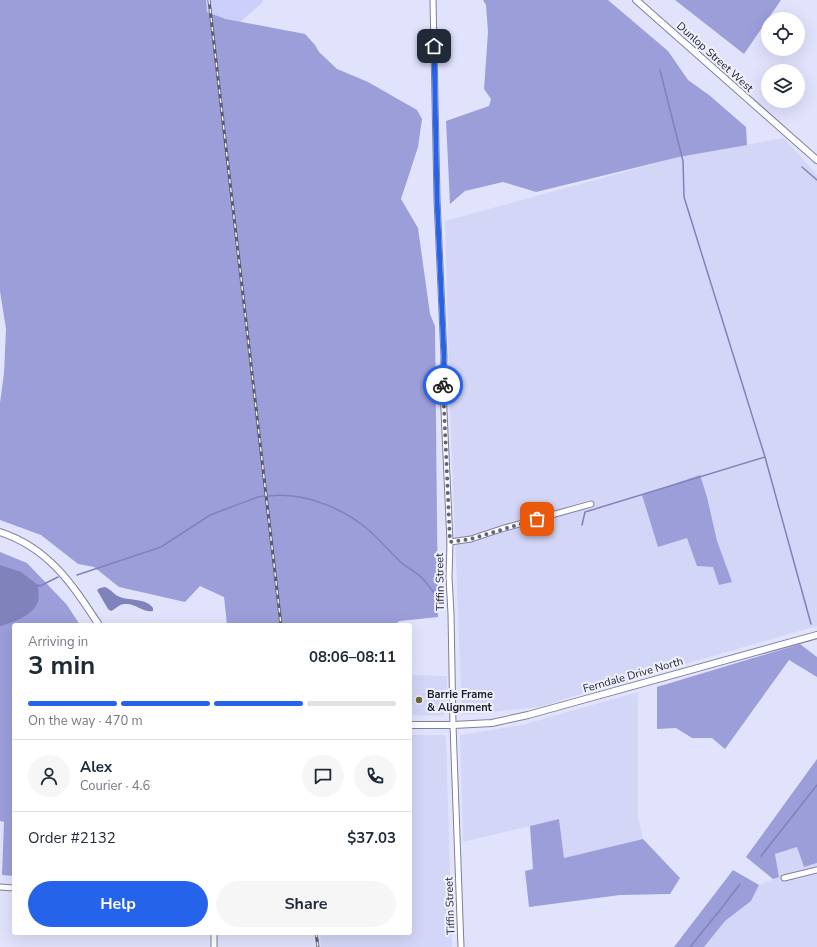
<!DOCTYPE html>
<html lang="en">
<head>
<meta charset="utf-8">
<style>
  :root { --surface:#fff; --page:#f6f6f7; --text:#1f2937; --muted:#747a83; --line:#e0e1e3; --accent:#2563eb }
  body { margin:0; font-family:"Nunito Sans",sans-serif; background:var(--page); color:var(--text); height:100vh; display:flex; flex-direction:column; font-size:15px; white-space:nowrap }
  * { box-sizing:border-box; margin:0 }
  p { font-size:13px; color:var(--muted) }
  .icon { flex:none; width:22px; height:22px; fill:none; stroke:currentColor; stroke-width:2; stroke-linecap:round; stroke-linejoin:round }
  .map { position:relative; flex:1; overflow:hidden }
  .drawer { position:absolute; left:12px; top:623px; width:400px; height:312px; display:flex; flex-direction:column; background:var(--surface); border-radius:4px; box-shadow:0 4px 16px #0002 }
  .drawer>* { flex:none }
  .buttons { position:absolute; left:761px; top:12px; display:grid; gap:8px }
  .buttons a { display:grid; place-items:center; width:44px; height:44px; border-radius:50%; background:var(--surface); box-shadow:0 4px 16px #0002; font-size:20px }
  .pin { position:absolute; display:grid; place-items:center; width:34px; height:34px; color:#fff; margin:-17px; border-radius:8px; box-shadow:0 2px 6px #0006 }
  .courier { position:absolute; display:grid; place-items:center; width:40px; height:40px; margin:-20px; border:3px solid #2563eb; border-radius:50%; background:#fff; color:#222; box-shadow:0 1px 5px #0007 }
  .overview em { font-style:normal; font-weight:700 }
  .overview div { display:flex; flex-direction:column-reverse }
  .overview { display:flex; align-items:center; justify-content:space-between; height:68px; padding:0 16px }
  h1 { font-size:26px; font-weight:700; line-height:30px }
  .bar { display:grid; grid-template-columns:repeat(4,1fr); gap:6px 4px; align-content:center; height:48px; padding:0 16px }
  .bar i { height:5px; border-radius:3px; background:var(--line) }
  .bar .current { background:var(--accent) }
  .bar p { grid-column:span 4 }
  .line { display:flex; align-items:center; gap:10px; padding:0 16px; border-top:1px solid var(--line) }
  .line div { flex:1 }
  .round { display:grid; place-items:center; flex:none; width:42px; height:42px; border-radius:21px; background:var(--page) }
  .action { display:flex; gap:8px; margin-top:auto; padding:8px 16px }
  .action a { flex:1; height:46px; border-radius:24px; background:var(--accent); color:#fff; font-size:16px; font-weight:700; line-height:46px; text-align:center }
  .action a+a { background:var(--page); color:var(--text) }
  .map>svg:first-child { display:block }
  .built { fill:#d3d6f6 }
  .green { fill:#cccff9 }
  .forest { fill:#9c9eda }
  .water { fill:#8082bb }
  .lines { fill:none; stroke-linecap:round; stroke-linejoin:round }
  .stream { stroke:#8082bb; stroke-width:1.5 }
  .minor-casing { stroke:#7e809e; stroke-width:7 }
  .major-casing { stroke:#7e809e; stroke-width:8 }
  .minor { stroke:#fff; stroke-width:5 }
  .major { stroke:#fff; stroke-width:6 }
  .rail-casing { stroke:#5b5c6c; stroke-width:3 }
  .rail { stroke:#f0f1ff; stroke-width:1.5; stroke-dasharray:4.5; stroke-linecap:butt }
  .done { stroke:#636474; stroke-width:4; stroke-dasharray:0 7.2 }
  .route { stroke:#2563eb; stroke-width:5 }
  .poi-dot { fill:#6e6734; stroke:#f0f1ff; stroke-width:1.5 }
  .labels { text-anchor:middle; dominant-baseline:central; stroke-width:4; stroke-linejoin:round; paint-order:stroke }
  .street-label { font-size:11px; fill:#1f202b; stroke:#f0f1ff }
  .poi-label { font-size:11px; font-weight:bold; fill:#1f202b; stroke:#f0f1ff; text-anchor:start }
</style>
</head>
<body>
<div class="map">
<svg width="817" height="947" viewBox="0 0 817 947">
  <rect width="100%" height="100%" fill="#e1e3fd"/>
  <!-- built -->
  <g class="built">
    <polygon points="784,138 817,175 817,626 580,694 540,707 462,715 450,409 445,221 679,157"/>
    <polygon points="410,675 447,676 447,712 442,716 410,715"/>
    <polygon points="638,692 638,817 643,839 564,858 559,819 463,842 460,735 522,725"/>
    <polygon points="410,735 446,735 452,947 321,947 320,933 410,933"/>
    <polygon points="797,847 804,867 817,863 817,947 704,947 725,921 751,901 759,885 779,877 775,854"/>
  </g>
  <!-- green -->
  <polygon class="green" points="175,0 263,0 262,3 240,22 223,18"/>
  <!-- forest -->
  <g class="forest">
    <polygon points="0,0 206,0 207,12 226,19 305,34 315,45 319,52 337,69 368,82 417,110 422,119 418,147 401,199 418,228 430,314 435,326 438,617 400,621 393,625 227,625 224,597 200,586 185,602 119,587 94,567 78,564 41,535 0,520 0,403 4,373 6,329 0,291"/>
    <polygon points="483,0 608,0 668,51 688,80 709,95 746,127 747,145 679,157 536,192 503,182 465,191 450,204 446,121 489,106 491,99 484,89 488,32 486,5"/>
    <polygon points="675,0 781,0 744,54"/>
    <polygon points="700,475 707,497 717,541 732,582 719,585 713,567 697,566 687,538 658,547 642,495"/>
    <polygon points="0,552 27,563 67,605 80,625 14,625 14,876 2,875 4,822 0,821"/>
    <polygon points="800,644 817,657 817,677 789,660 725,749 712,738 692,738 676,728 657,729 657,687"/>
    <polygon points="817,759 817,863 804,867 797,847 775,854 779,877 773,879 746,857"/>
    <polygon points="559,819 564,858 643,839 680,878 670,894 620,895 529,907 525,871 533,869 530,826"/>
    <polygon points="733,870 759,885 751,901 725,921 704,947 674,947"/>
  </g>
  <!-- water -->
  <g class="water">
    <path d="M 0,565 L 21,572 L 38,585 C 38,591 40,598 37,604 C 31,616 12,623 0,626 Z"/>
    <path d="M 105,587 C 111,589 114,595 120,597 C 131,601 146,598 153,608 L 153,611 C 143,613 136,603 125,604 C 119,604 116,609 111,611 L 108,609 L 97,590 L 100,588 Z"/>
  </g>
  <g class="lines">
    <!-- stream -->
    <g class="stream">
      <polyline points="660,70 683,161 684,197 765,457 811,624"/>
      <polyline points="802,167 817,180"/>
      <path d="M 269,496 C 302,492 341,507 366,528 C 380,539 390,553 403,564 C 409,569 416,572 421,577 C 431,586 431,593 444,601"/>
      <polyline points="582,525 585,512 765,457"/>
      <polyline points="77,575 161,547 210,515 258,497 264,496"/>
      <polyline points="38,585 40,586 58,577"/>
      <polyline points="761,856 817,785"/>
      <polyline points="690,947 720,910 740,884"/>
    </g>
    <defs>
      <g id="minor">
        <polyline points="433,0 437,199 444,357 443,389 450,542 449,577 451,614 453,725 461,947"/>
        <polyline points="450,542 471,539 501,529 591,504"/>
        <polyline points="784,878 817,870"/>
        <polyline points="0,887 14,888"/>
        <polyline points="214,933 214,947"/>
      </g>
      <g id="major">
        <polyline points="636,0 817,160"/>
        <path d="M 0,532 C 49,548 72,584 99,625"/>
        <polyline points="410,725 453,725 492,723 528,715 817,635"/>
      </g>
    </defs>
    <!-- minor casing -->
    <use href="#minor" class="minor-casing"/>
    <!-- major casing -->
    <use href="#major" class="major-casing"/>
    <!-- minor -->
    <use href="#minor" class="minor"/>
    <!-- major -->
    <use href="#major" class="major"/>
    <defs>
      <g id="rail">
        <polyline points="209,0 281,625"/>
        <polyline points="316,933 318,947"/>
      </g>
    </defs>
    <!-- rail casing -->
    <use href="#rail" class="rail-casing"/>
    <!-- rail -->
    <use href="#rail" class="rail"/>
  </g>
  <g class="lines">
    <!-- done -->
    <polyline class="done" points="443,385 450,542 471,539 537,519"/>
    <!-- route -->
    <polyline class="route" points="434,46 437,199 444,357 443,385"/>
  </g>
  <!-- markers -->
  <circle class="poi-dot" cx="419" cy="700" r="4"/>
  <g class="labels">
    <!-- street labels -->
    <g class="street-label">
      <text transform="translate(715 57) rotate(42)">Dunlop Street West</text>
      <text transform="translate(440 582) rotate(-91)">Tiffin Street</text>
      <text transform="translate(633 675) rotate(-16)">Ferndale Drive North</text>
      <text transform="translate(450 906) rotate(-92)">Tiffin Street</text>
    </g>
    <!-- poi labels -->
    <g class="poi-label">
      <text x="427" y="694">Barrie Frame<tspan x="427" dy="13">&amp; Alignment</tspan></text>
    </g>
  </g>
</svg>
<div class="buttons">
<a><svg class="icon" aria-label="locate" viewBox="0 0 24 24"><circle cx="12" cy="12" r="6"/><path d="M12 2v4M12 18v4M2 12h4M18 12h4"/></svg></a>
<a><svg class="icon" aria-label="layers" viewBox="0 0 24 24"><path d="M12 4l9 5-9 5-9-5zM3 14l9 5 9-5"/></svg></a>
</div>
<div class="pin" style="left:537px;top:519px;background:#ea580c"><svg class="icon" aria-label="bag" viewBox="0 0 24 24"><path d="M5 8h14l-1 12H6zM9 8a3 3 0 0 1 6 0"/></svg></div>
<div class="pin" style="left:434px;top:46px;background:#1f2937"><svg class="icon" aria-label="home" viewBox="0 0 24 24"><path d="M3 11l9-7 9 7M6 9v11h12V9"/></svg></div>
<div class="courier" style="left:443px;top:385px"><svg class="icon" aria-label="bike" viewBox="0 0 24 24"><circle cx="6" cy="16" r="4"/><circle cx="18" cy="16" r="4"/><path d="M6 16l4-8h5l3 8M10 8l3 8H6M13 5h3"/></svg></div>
<section class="drawer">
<div class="overview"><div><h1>3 min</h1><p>Arriving in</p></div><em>08:06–08:11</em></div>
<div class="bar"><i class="current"></i><i class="current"></i><i class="current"></i><i></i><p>On the way · 470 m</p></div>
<div class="line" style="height:72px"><a class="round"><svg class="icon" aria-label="person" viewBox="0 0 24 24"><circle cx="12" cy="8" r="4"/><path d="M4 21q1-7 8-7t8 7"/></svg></a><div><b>Alex</b><p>Courier · 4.6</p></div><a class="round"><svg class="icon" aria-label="chat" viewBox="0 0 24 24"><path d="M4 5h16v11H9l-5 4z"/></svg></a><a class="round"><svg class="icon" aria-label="phone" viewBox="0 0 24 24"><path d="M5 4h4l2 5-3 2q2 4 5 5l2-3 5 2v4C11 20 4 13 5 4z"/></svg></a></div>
<div class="line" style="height:52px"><div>Order #2132</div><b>$37.03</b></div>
<div class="action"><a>Help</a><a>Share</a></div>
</section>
</div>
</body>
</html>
